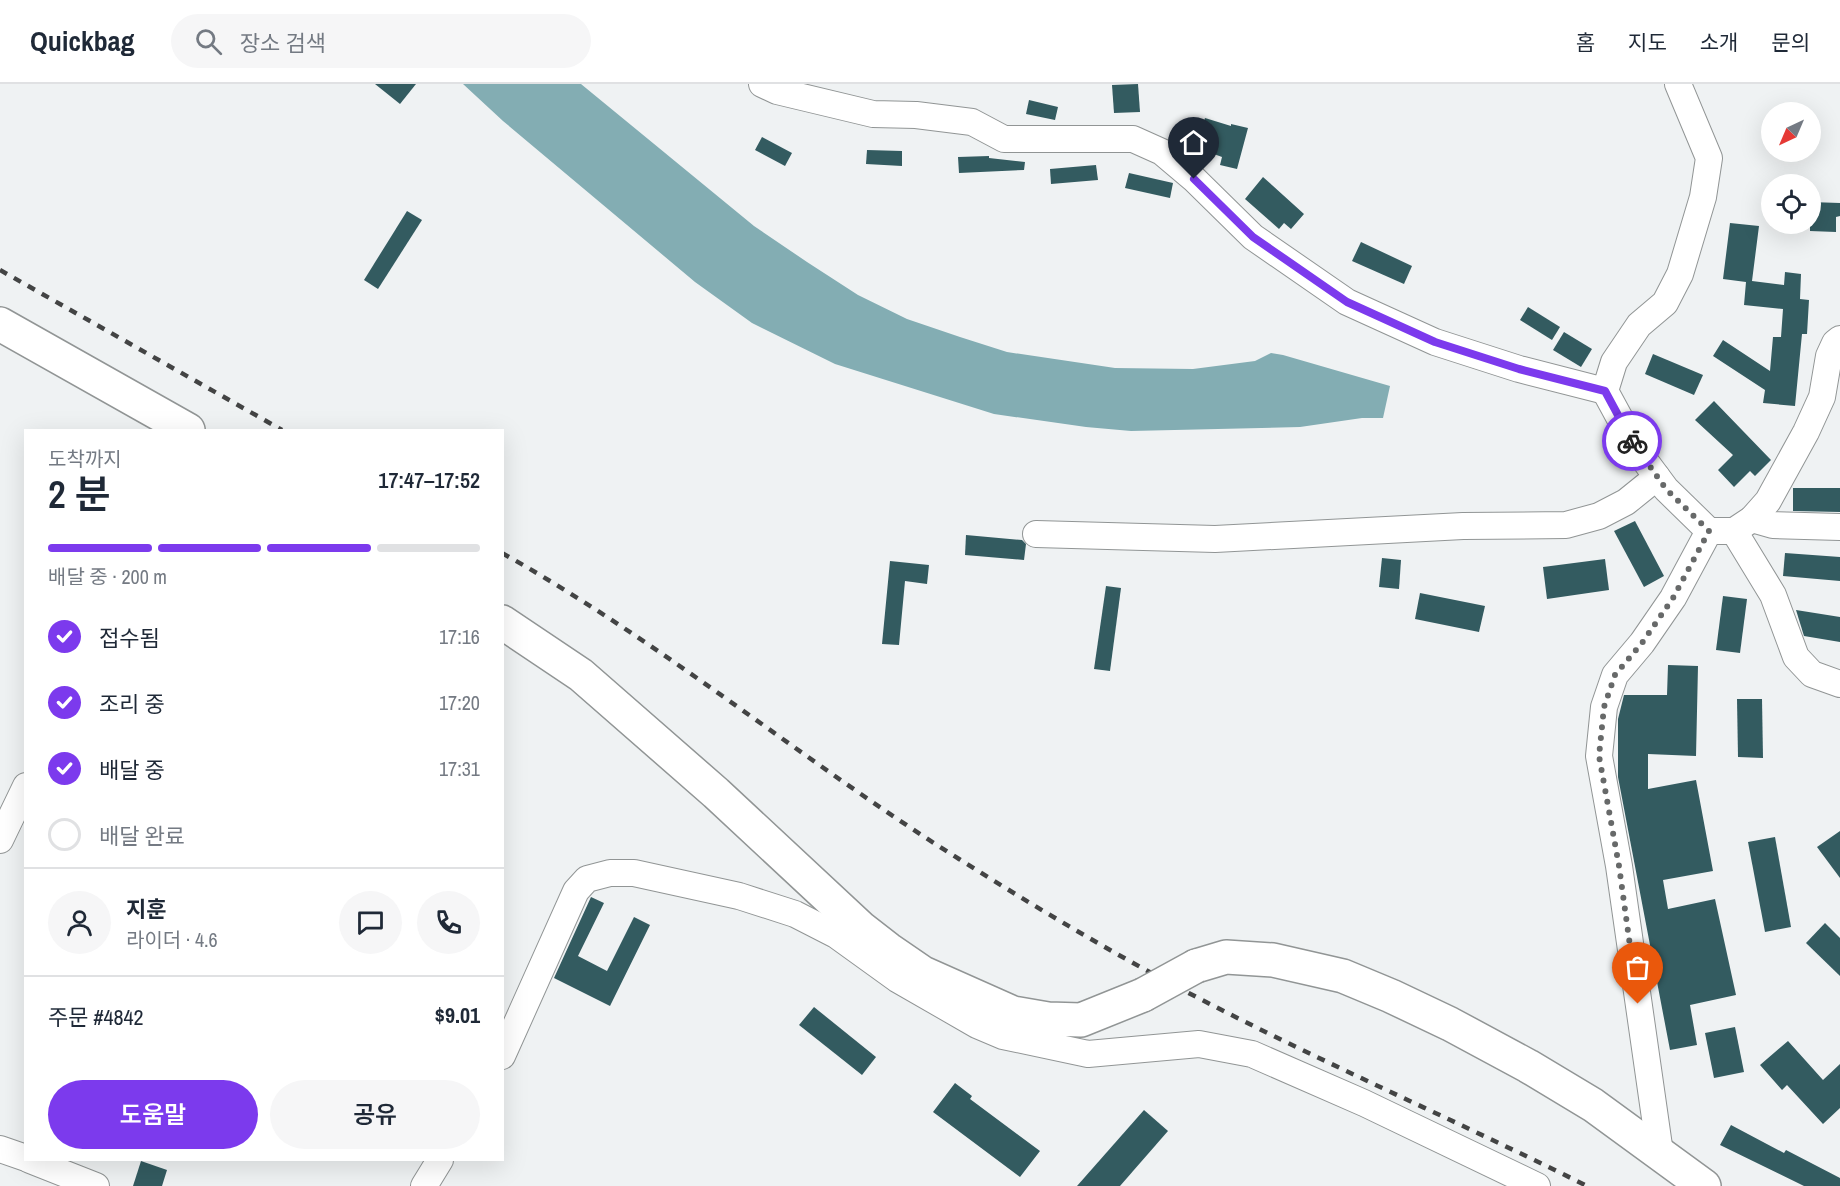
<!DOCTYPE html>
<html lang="ko">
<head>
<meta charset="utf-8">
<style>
  :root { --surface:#fff; --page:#f6f6f7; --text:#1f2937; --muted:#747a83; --line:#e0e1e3; --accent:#7c3aed }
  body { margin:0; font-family:"Archivo Narrow","Noto Sans KR",sans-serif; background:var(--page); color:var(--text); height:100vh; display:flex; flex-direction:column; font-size:22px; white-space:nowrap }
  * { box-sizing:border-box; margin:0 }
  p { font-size:20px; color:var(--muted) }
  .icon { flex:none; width:33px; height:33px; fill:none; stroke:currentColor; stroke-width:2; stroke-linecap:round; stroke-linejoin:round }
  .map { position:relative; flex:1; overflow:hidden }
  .panel { position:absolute; left:24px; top:345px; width:480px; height:732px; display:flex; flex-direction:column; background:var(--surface); border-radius:0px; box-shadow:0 6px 24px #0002 }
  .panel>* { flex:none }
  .needle { width:39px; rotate:224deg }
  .controls { position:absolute; left:1761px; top:18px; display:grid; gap:12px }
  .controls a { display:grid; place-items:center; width:60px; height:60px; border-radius:50%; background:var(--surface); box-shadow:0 6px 24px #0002; font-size:30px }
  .pin { position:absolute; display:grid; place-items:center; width:51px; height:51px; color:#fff; margin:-62px -26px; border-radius:50% 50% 50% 0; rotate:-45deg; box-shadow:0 0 6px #0007 }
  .pin .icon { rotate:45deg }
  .courier { position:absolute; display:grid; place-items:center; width:60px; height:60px; margin:-30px; border:4px solid #7c3aed; border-radius:50%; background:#fff; color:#222; box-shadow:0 2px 8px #0007 }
  .summary em { font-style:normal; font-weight:600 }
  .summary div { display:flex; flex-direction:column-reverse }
  .summary { display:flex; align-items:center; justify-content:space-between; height:102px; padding:0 24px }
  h1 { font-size:39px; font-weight:600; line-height:45px }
  .bar { display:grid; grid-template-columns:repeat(4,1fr); gap:9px 6px; align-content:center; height:72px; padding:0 24px }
  .bar i { height:8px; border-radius:4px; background:var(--line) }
  .bar .current { background:var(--accent) }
  .bar p { grid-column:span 4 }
  .line { display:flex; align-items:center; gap:15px; padding:0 24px; border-top:2px solid var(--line) }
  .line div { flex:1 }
  .round { display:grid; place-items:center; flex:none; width:63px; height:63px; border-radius:32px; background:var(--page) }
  ol { padding:0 24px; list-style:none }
  li { display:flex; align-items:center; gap:18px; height:66px }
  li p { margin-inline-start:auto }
  li .icon { padding:6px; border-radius:50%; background:var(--accent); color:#fff; stroke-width:4 }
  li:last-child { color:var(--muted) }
  li i { width:33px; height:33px; border:3px solid var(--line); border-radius:50% }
  .button { display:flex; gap:12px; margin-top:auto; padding:12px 24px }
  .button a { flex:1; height:69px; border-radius:36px; background:var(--accent); color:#fff; font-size:24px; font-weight:600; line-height:69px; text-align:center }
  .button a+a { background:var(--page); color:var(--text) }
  header { display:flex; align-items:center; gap:36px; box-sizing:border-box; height:84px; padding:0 30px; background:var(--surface); border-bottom:2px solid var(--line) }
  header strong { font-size:28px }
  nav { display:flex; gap:33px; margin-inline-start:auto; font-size:21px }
  .search { width:420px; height:54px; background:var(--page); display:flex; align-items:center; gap:15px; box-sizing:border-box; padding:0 21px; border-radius:33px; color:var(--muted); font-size:22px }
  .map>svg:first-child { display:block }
  .water { fill:#83adb3 }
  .building { fill:#335b60 }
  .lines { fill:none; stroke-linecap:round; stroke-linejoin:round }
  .minor-casing { stroke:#919595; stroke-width:28 }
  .major-casing { stroke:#919595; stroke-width:36 }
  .minor { stroke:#fff; stroke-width:26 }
  .major { stroke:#fff; stroke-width:33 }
  .rail { stroke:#434444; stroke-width:4.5; stroke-dasharray:8 8; stroke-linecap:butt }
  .major-bridge-casing { stroke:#919595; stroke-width:36; stroke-linecap:butt }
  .major-bridge { stroke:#fff; stroke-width:33 }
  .done { stroke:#676969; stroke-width:6; stroke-dasharray:0 10.8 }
  .route { stroke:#7c3aed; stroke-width:8 }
</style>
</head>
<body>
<header>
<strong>Quickbag</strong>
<div class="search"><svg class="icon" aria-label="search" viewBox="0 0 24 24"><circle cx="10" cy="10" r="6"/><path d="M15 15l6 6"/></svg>장소 검색</div>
<nav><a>홈</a><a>지도</a><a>소개</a><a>문의</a></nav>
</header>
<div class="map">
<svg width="1840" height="1102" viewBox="0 0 1840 1102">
  <rect width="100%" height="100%" fill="#eff2f3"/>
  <!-- water -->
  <polygon class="water" points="463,0 581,0 754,142 807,178 858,211 907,235 960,253 1007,268 1115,284 1193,285 1255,277 1271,269 1283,271 1390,302 1383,334 1362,334 1300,343 1131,347 1086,343 994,330 835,280 752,239 695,198 503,37"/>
  <!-- building -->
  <g class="building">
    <polygon points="375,0 416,0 400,20"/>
    <polygon points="1138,0 1140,28 1114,29 1112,1"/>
    <polygon points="1029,16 1058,23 1055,36 1026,30"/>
    <polygon points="1205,34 1231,42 1231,40 1248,44 1237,85 1220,81 1222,73 1195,63"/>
    <polygon points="762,53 792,69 785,82 755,66"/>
    <polygon points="867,66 902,67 902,82 866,80"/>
    <polygon points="989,72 989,74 1025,78 1024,86 959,89 958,73"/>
    <polygon points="1096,81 1098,96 1051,100 1050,85"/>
    <polygon points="1129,89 1173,99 1170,114 1125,104"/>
    <polygon points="1263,93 1304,130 1291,145 1284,139 1279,145 1245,115"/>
    <polygon points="1810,118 1840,119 1840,132 1836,133 1836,148 1810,147"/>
    <polygon points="407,127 422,136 378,205 364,196"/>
    <polygon points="1730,139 1759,142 1752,197 1784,201 1785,188 1801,190 1800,215 1809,216 1807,250 1802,250 1795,322 1763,319 1765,306 1713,272 1723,256 1770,287 1773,253 1781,253 1783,225 1744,221 1746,198 1723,195"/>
    <polygon points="1361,158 1412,182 1404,200 1352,177"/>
    <polygon points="1528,223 1560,243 1552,256 1520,236"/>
    <polygon points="1564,248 1592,265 1581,283 1553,266"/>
    <polygon points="1653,270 1703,291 1694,311 1645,290"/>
    <polygon points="1714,317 1771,376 1755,392 1750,387 1734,403 1718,386 1733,371 1695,336"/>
    <polygon points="1793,404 1840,404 1840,428 1793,427"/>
    <polygon points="1635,437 1664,492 1644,503 1614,447"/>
    <polygon points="966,451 1022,456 1026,460 1024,476 965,471"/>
    <polygon points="1785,469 1840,473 1840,497 1783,492"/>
    <polygon points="1382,474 1401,476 1399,505 1379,503"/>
    <polygon points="1605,475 1609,506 1547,515 1543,483"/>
    <polygon points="890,477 929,481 927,500 905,497 899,561 882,560"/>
    <polygon points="1106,502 1121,504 1110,587 1094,585"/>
    <polygon points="1420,509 1485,522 1479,548 1415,535"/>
    <polygon points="1723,512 1747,515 1740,569 1716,566"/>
    <polygon points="1796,526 1840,533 1840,558 1804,552"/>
    <polygon points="1668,581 1698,582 1696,672 1648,670 1648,705 1696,696 1713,787 1663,796 1668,825 1715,815 1736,911 1690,921 1697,961 1670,966 1618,693 1618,635 1624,611 1667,611"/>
    <polygon points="1737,615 1762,615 1763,674 1738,673"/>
    <polygon points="1840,747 1840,794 1817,763"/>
    <polygon points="1775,753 1791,843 1765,848 1748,758"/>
    <polygon points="591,813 604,819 578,872 607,887 634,833 650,841 610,922 554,894"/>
    <polygon points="1825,839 1840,854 1840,892 1806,859"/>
    <polygon points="814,923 876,973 862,991 799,941"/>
    <polygon points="1735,943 1744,988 1714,994 1705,949"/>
    <polygon points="1788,957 1823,996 1840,980 1840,1024 1823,1040 1787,1001 1782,1006 1760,981"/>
    <polygon points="955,999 972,1012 970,1015 1040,1067 1020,1093 933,1028"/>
    <polygon points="1144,1026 1168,1047 1120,1102 1077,1102"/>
    <polygon points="1731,1041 1784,1069 1786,1066 1840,1094 1840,1102 1804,1102 1720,1061"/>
    <polygon points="141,1077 167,1086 162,1102 133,1102"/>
  </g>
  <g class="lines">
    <defs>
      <g id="minor">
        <polyline points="762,0 777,7 873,30 916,31 972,38 1004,55 1133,55 1162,68 1194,95 1253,153 1347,218 1435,258 1519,285 1605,307"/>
        <polyline points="1678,0 1709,74 1703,113 1680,190 1665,219 1639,241 1614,278 1605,307 1637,366 1666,405 1709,447 1734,447 1752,435 1768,417 1806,348 1822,313 1829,272 1835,259 1840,255"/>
        <polyline points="1752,435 1773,441 1840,443"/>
        <polyline points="1734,447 1773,511 1796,573 1812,590 1840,600"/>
        <polyline points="1036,450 1215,455 1463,442 1566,441 1599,432 1626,418 1657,393"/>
        <polyline points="0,756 26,702"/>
        <polyline points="502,972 576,807 587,795 610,789 634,789 739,812 795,830 836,851 897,895 977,941 1003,952 1088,970 1199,960 1252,970 1364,1019 1537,1102"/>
        <polyline points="0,1065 26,1074"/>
        <polyline points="1660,1069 1619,782 1599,672 1604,623 1615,591 1642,559 1673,514 1709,447"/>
        <polyline points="30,1076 96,1102"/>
        <polyline points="424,1102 440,1076"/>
      </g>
      <g id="major">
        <polyline points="0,240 188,346"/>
        <polyline points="502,538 581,591 716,709 861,844 888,865 923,889 1013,929 1048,935 1081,936 1143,911"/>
        <polyline points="1196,882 1226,873 1273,876 1343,892 1391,912 1450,940 1528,982 1593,1021 1704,1102"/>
      </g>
    </defs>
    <!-- minor casing -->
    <use href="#minor" class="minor-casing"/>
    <!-- major casing -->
    <use href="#major" class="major-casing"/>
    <!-- minor -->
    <use href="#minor" class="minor"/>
    <!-- major -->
    <use href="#major" class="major"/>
    <!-- rail -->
    <g class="rail">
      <polyline points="0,186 282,346"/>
      <path d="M 502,469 C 663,559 804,678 959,775 C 1032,821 1107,866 1183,906 C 1316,976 1453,1035 1587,1102"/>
    </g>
    <defs>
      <polyline id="major-bridge" points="1143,911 1196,882"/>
    </defs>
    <!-- major-bridge casing -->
    <use href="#major-bridge" class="major-bridge-casing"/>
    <!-- major-bridge -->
    <use href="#major-bridge" class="major-bridge"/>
  </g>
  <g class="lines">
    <!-- done -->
    <polyline class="done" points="1632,357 1666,405 1709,447 1673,514 1642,559 1615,591 1604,623 1599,672 1619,782 1638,920"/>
    <!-- route -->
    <polyline class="route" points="1194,95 1253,153 1347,218 1435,258 1519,285 1605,307 1632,357"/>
  </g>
</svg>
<div class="controls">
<a><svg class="needle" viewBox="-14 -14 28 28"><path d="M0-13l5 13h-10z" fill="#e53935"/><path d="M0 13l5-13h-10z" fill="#747a83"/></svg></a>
<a><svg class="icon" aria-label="locate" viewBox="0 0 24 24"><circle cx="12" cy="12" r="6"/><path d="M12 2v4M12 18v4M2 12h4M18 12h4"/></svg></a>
</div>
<div class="pin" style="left:1638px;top:920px;background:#ea580c"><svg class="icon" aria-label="bag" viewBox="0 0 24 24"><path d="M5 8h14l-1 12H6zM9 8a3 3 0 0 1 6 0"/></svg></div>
<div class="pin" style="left:1194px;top:95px;background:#1f2937"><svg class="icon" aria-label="home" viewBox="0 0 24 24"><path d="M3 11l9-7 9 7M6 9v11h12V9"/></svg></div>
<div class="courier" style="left:1632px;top:357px"><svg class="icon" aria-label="bike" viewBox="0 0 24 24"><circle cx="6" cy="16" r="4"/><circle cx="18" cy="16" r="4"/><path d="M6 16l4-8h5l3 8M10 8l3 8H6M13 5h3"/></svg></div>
<section class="panel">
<div class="summary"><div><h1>2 분</h1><p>도착까지</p></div><em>17:47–17:52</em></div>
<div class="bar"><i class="current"></i><i class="current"></i><i class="current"></i><i></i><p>배달 중 · 200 m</p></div>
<ol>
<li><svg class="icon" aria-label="check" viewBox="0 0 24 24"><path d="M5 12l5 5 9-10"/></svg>접수됨<p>17:16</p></li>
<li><svg class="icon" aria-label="check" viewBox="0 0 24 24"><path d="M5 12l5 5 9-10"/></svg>조리 중<p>17:20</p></li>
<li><svg class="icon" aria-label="check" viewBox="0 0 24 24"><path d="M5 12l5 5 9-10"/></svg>배달 중<p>17:31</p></li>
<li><i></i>배달 완료</li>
</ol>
<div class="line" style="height:108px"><a class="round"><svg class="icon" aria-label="person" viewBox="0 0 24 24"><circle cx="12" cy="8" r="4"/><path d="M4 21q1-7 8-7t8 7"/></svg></a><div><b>지훈</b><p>라이더 · 4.6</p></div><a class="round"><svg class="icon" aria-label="chat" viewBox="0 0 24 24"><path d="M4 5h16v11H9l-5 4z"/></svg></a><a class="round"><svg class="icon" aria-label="phone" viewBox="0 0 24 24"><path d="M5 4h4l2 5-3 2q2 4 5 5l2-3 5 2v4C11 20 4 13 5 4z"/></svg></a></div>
<div class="line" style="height:78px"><div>주문 #4842</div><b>$9.01</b></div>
<div class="button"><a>도움말</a><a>공유</a></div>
</section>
</div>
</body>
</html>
